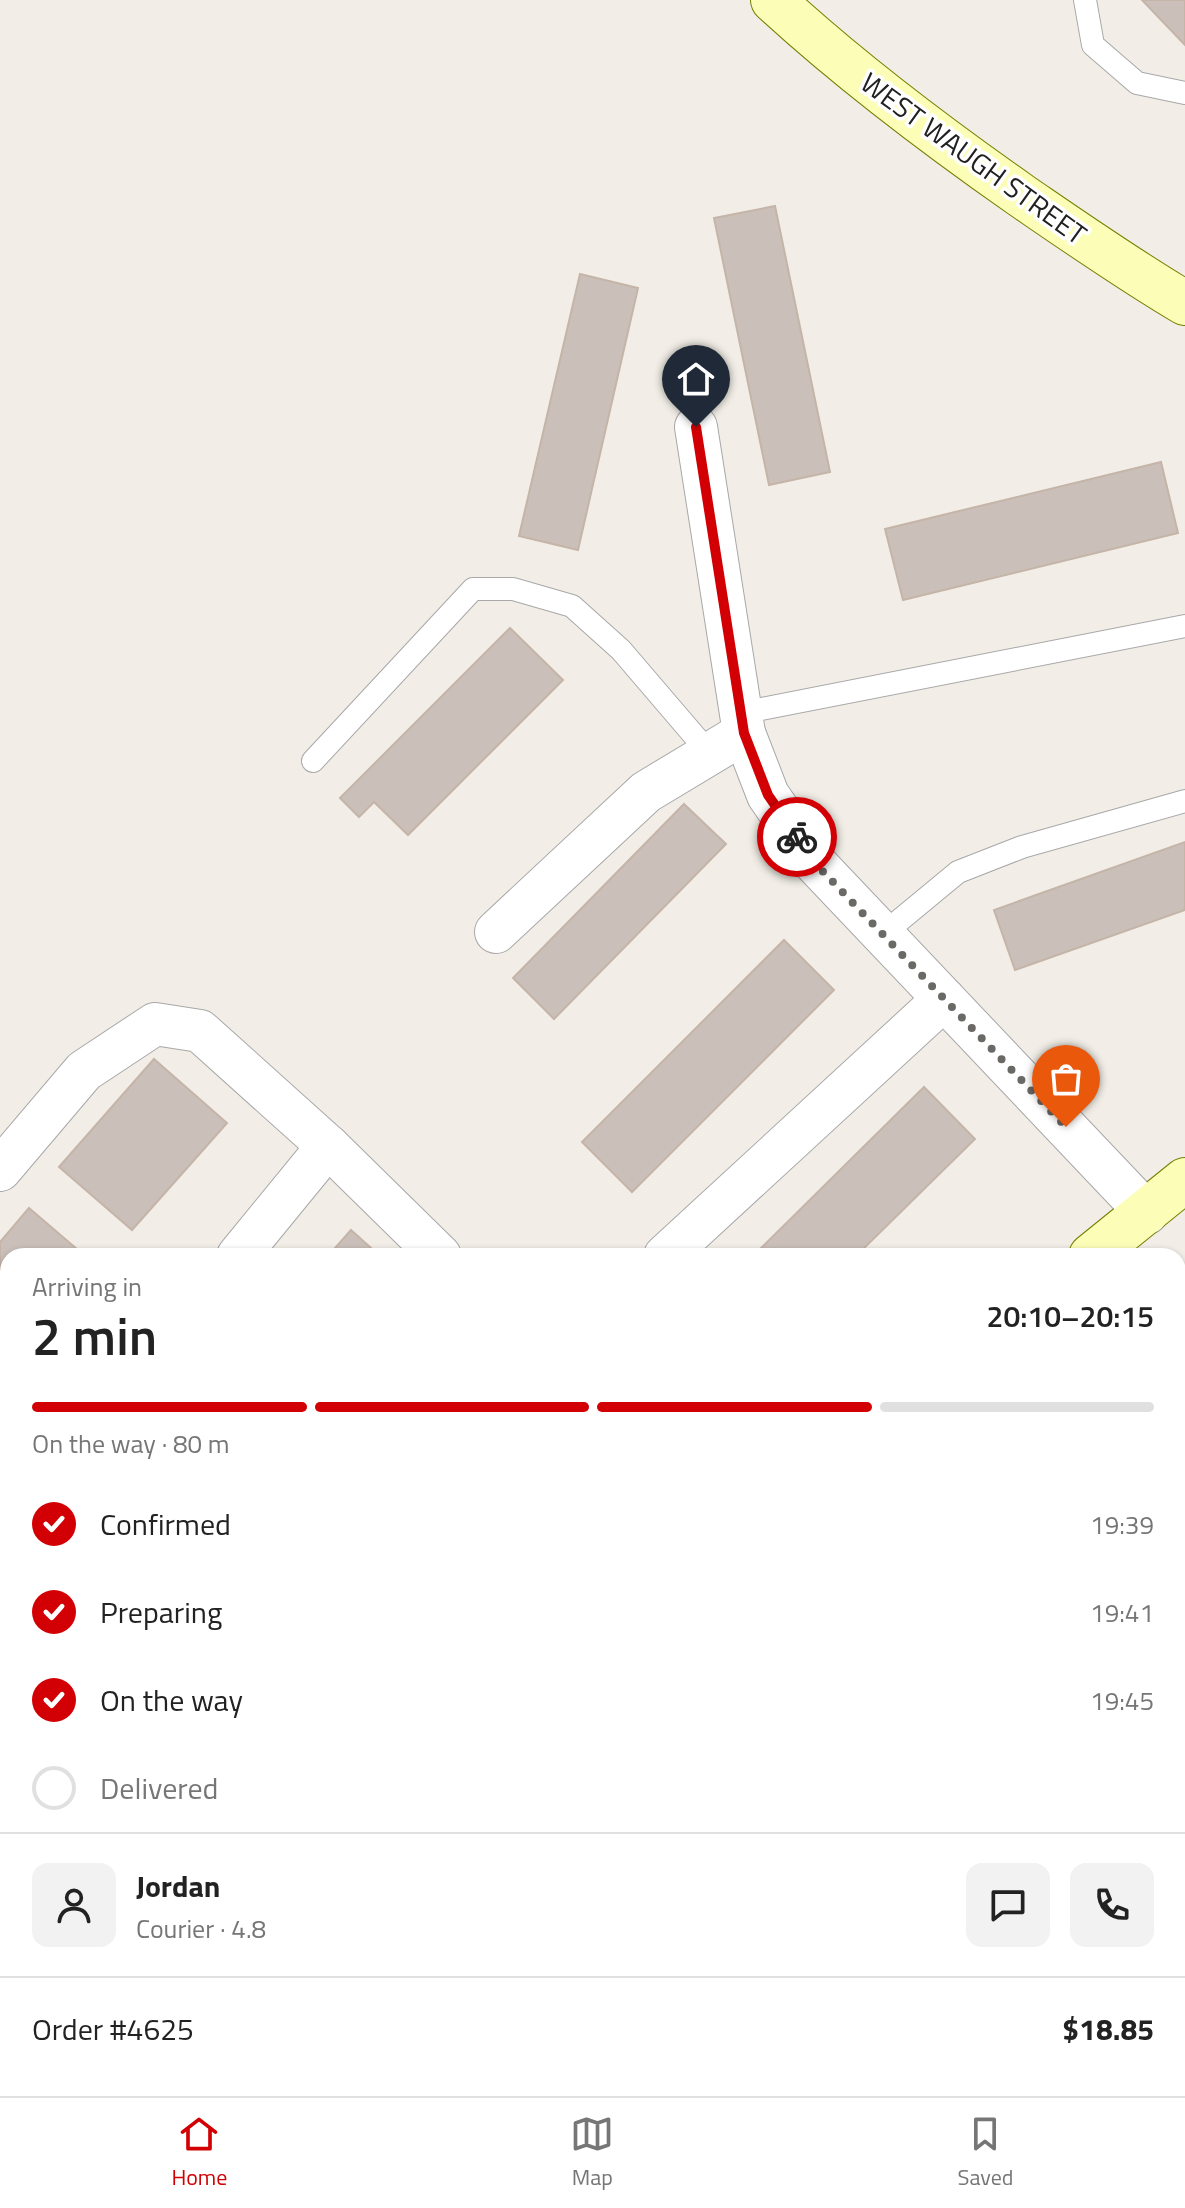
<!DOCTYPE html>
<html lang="en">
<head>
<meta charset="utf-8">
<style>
  :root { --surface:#fff; --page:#f2f2f2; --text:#222; --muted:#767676; --line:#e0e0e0; --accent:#d20004 }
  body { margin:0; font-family:"Titillium Web",sans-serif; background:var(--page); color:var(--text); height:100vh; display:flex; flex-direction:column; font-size:30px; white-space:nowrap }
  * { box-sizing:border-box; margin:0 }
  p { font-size:26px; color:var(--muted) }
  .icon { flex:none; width:44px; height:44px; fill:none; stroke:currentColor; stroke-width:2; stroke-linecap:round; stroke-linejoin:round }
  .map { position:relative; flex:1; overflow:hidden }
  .details { position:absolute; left:0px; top:1248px; width:1186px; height:848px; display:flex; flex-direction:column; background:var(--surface); border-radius:24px 24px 0 0; box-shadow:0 2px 6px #0004 }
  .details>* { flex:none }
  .pin { position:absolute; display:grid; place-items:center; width:68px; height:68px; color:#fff; margin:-82px -34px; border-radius:50% 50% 50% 0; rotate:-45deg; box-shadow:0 0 8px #0007 }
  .pin .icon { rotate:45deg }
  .courier { position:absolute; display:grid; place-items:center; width:80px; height:80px; margin:-40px; border:6px solid #d20004; border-radius:50%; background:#fff; color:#222; box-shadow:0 2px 10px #0007 }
  .summary em { font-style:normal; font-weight:600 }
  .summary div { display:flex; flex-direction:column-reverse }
  .summary { display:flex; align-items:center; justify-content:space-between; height:136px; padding:0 32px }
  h1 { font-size:52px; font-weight:600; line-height:60px }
  .bar { display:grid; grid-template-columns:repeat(4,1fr); gap:12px 8px; align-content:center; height:96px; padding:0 32px }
  .bar i { height:10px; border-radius:6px; background:var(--line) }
  .bar .selected { background:var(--accent) }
  .bar p { grid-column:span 4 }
  .line { display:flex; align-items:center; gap:20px; padding:0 32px; border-top:2px solid var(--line) }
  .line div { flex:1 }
  .round { display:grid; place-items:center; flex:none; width:84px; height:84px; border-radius:16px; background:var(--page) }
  ol { padding:0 32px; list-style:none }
  li { display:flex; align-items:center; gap:24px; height:88px }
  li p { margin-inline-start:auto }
  li .icon { padding:8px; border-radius:50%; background:var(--accent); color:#fff; stroke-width:4 }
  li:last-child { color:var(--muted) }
  li i { width:44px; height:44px; border:4px solid var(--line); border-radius:50% }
  .menu { display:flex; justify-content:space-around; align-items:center; height:112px; border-top:2px solid var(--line); background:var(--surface); font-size:22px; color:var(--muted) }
  .menu a { display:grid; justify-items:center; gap:4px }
  .menu .selected { color:var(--accent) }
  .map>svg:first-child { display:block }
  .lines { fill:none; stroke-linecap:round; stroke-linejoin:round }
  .stream { stroke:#a4d5e2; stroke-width:11 }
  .building { fill:#cac0b9; stroke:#c5b4a8; stroke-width:2 }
  .lane-casing { stroke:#a8a8a8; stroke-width:24 }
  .street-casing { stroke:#a8a8a8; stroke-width:44 }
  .secondary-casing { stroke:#748000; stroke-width:46 }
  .lane { stroke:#fff; stroke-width:22 }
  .street { stroke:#fff; stroke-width:42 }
  .secondary { stroke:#fcfeb8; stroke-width:44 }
  .done { stroke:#6a6966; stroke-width:8; stroke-dasharray:0 14.4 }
  .route { stroke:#d20004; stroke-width:10 }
  .labels { text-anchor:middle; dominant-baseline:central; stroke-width:7; stroke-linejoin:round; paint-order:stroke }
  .street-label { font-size:28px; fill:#212121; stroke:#fff }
</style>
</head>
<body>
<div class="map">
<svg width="1185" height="2096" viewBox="0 0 1185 2096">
  <rect width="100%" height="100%" fill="#f2eee7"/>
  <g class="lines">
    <!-- stream -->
    <polyline class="stream" points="1178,1690 1185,1683"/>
  </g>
  <!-- building -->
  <g class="building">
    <polygon points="1142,0 1185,0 1185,45"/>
    <polygon points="775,206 830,472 769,485 714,218"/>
    <polygon points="580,274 638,288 578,550 519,536"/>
    <polygon points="1161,462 1178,533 903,600 885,529"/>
    <polygon points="510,628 563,680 408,835 374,802 359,817 340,798"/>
    <polygon points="684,804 726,844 554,1019 513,978"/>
    <polygon points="1185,842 1185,910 1015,970 994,910"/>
    <polygon points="784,940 834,990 632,1192 582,1142"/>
    <polygon points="154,1059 227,1123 132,1230 59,1167"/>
    <polygon points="924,1087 975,1139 856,1256 753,1256"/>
    <polygon points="29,1208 85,1256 8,1256 8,1388 0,1397 0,1242"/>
    <polygon points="351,1230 380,1256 328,1256"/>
    <polygon points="8,1656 8,1737 0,1731 0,1666"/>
    <polygon points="0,1790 8,1797 8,1815 0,1824"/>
    <polygon points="153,2088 289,2088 298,2096 145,2096"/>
  </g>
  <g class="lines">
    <defs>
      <g id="lane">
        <polyline points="1085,0 1093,45 1137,83 1185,93"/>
        <polyline points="741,713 1185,626"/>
        <polyline points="313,761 473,589 513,589 572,606 621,650 710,754"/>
        <polyline points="883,934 958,872 1022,847 1185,801"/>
        <polyline points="572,2088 580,2096"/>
        <polyline points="516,2096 522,2088"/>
      </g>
      <g id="street">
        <polyline points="696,427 744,733 768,795 814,862 1147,1213"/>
        <polyline points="496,932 646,792 744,733"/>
        <polyline points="0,1170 84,1071 155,1024 200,1031 328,1146 440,1256"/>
        <polyline points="238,1256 328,1146"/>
        <polyline points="665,1256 944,999"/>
        <polyline points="0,1547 8,1537"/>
        <polyline points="0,1903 8,1894"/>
      </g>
      <g id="secondary">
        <path d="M 773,0 C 851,72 935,135 1022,196 C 1076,233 1129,270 1185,303"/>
        <polyline points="1091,1256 1185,1180"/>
        <polyline points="38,2096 44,2088"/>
      </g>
    </defs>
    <!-- lane casing -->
    <use href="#lane" class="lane-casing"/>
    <!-- street casing -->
    <use href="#street" class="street-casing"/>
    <!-- secondary casing -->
    <use href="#secondary" class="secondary-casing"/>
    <!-- lane -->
    <use href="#lane" class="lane"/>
    <!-- street -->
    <use href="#street" class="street"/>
    <!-- secondary -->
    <use href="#secondary" class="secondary"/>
  </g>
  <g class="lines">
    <!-- done -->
    <polyline class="done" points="797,837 814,862 1066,1127"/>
    <!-- route -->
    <polyline class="route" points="696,427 744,733 768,795 797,837"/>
  </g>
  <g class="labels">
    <!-- street labels -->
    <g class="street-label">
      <text transform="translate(974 158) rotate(36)">WEST WAUGH STREET</text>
    </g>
  </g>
</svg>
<div class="pin" style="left:1066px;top:1127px;background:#ea580c"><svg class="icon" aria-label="bag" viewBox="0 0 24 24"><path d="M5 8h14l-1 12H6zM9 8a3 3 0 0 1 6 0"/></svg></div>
<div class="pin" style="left:696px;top:427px;background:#1f2937"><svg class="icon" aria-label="home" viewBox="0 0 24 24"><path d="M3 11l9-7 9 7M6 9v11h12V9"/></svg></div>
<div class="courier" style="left:797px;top:837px"><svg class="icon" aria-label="bike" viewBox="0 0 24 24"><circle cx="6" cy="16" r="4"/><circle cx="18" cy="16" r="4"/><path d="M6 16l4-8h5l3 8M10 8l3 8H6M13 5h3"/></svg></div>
<section class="details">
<div class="summary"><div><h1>2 min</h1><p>Arriving in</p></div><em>20:10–20:15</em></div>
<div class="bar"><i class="selected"></i><i class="selected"></i><i class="selected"></i><i></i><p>On the way · 80 m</p></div>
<ol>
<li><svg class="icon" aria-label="check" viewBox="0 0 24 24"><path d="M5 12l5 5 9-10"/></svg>Confirmed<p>19:39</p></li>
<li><svg class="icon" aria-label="check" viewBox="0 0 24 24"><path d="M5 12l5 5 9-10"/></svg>Preparing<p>19:41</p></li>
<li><svg class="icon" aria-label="check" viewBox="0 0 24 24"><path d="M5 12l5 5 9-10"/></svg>On the way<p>19:45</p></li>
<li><i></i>Delivered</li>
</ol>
<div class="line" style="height:144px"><a class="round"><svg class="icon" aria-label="person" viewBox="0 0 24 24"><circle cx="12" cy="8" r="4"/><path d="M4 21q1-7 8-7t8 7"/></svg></a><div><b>Jordan</b><p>Courier · 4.8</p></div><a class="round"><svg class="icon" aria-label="chat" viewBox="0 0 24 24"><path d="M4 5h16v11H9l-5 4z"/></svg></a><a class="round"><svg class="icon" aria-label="phone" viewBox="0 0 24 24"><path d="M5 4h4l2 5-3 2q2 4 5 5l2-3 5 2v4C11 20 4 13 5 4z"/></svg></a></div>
<div class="line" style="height:104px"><div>Order #4625</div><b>$18.85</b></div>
</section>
</div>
<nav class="menu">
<a class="selected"><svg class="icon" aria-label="home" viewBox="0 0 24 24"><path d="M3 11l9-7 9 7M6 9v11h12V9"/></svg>Home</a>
<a><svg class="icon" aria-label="map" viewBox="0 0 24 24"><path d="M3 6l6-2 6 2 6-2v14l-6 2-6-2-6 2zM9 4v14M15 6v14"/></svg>Map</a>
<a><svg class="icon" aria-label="saved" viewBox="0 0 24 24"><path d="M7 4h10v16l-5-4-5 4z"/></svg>Saved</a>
</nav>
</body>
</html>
